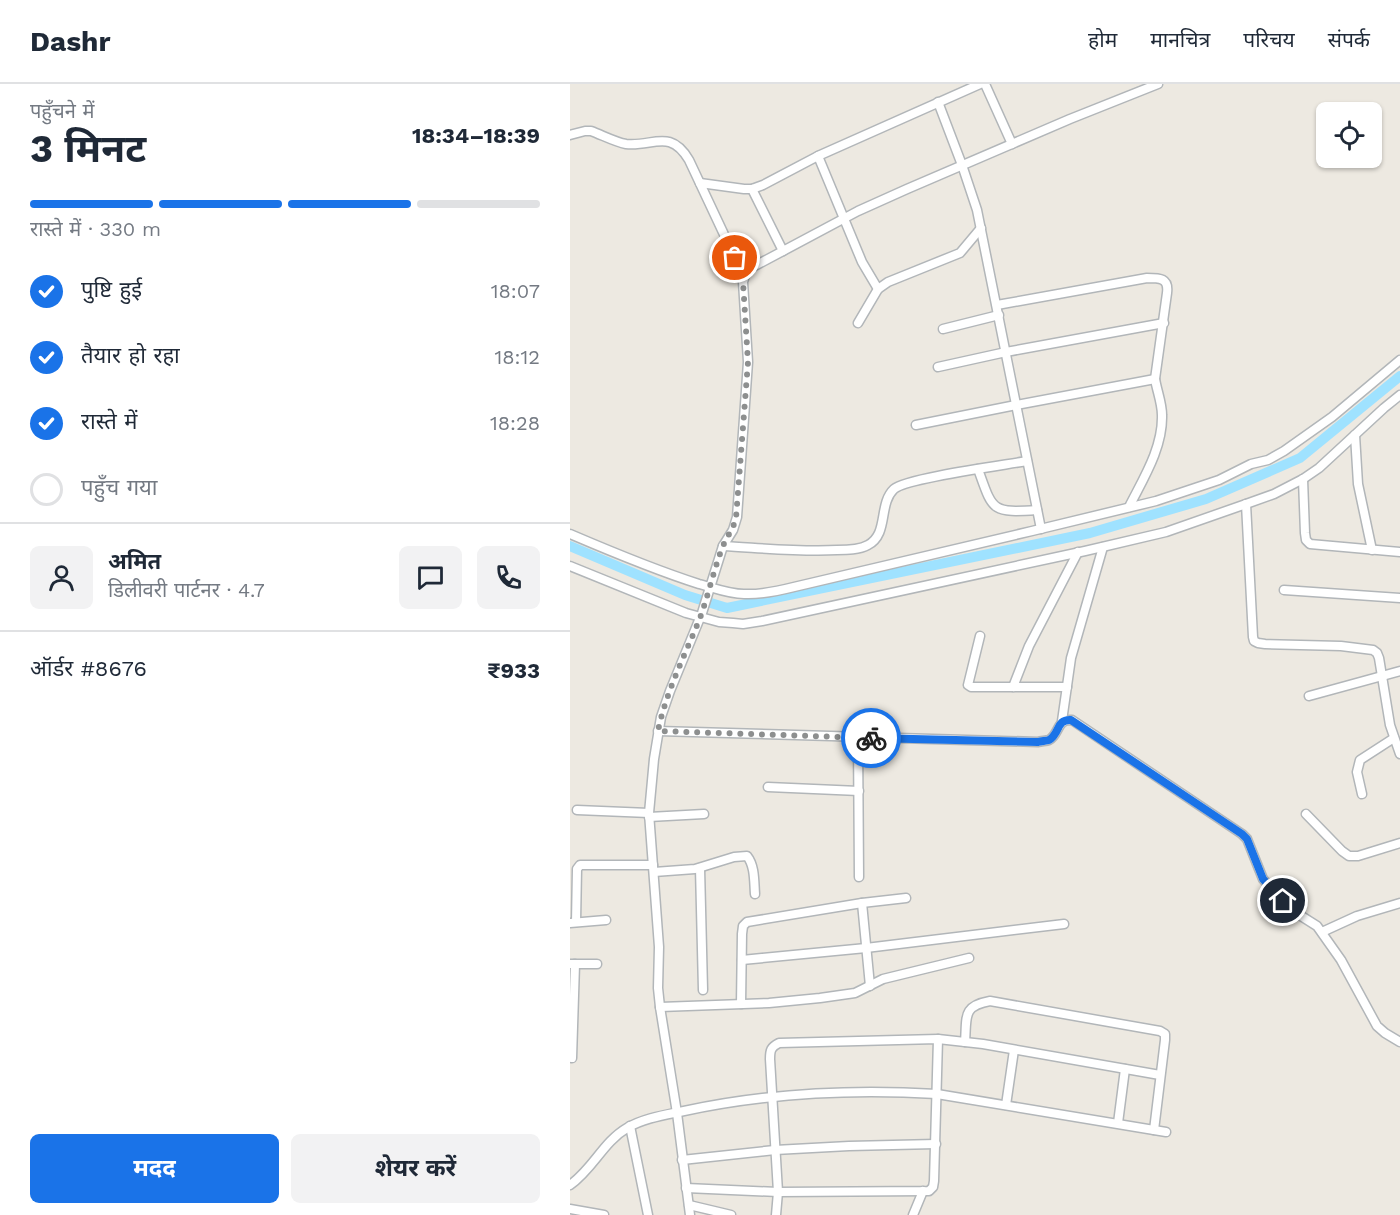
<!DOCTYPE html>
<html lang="hi">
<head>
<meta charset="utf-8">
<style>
  :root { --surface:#fff; --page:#f2f2f3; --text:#1f2937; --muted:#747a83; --line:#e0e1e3; --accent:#1a73e8 }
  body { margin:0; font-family:"Work Sans","Noto Sans Devanagari",sans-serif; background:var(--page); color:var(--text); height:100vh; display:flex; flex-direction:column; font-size:22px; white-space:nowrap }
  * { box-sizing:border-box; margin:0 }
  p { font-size:20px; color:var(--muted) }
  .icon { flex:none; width:33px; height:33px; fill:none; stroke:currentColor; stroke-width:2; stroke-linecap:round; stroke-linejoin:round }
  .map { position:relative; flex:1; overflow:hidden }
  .sheet { display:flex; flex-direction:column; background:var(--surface); width:570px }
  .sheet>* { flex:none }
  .tools { position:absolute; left:746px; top:18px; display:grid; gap:12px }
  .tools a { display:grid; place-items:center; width:66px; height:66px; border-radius:9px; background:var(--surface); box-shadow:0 2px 4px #0004; font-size:30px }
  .pin { position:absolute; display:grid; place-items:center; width:51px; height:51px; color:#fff; margin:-26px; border:3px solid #fff; border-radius:50%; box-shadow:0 2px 6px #0007 }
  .courier { position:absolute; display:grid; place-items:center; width:60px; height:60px; margin:-30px; border:4px solid #1a73e8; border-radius:50%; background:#fff; color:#222; box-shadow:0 2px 8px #0007 }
  .head em { font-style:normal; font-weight:700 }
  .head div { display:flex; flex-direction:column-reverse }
  .head { display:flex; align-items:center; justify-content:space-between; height:102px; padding:0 30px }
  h1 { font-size:39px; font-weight:700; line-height:45px }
  .bar { display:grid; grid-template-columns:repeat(4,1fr); gap:9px 6px; align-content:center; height:72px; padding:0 30px }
  .bar i { height:8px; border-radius:4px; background:var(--line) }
  .bar .selected { background:var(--accent) }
  .bar p { grid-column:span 4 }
  .line { display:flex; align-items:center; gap:15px; padding:0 30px; border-top:2px solid var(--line) }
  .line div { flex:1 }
  .round { display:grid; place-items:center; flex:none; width:63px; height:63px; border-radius:9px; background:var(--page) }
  ol { padding:0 30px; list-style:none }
  li { display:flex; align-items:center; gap:18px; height:66px }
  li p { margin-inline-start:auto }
  li .icon { padding:6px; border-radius:50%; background:var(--accent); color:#fff; stroke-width:4 }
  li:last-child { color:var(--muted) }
  li i { width:33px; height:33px; border:3px solid var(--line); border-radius:50% }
  .button { display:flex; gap:12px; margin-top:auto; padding:12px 30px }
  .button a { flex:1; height:69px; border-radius:9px; background:var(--accent); color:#fff; font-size:24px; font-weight:700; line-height:69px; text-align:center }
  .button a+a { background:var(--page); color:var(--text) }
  header { display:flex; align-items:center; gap:36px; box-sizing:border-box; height:84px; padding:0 30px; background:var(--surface); border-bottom:2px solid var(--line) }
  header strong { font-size:28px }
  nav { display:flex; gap:33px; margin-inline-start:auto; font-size:21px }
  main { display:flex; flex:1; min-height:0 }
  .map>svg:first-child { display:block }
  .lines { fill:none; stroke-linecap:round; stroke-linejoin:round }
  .canal { stroke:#9fe2ff; stroke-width:10 }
  .street-casing { stroke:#b2b6b9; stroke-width:11 }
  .street { stroke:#fff; stroke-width:8 }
  .done { stroke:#8d8f8f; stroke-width:6; stroke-dasharray:0 10.8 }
  .route { stroke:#1a73e8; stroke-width:8 }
</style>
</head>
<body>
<header>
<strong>Dashr</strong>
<nav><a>होम</a><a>मानचित्र</a><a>परिचय</a><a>संपर्क</a></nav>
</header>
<main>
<section class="sheet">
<div class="head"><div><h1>3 मिनट</h1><p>पहुँचने में</p></div><em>18:34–18:39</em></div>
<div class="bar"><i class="selected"></i><i class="selected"></i><i class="selected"></i><i></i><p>रास्ते में · 330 m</p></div>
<ol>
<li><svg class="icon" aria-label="check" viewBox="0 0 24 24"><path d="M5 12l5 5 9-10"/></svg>पुष्टि हुई<p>18:07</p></li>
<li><svg class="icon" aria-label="check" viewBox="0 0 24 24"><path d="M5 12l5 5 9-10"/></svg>तैयार हो रहा<p>18:12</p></li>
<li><svg class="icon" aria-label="check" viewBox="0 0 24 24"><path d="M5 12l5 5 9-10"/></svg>रास्ते में<p>18:28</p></li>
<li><i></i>पहुँच गया</li>
</ol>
<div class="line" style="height:108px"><a class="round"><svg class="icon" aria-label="person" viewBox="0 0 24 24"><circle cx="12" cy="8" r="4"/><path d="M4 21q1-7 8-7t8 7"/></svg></a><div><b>अमित</b><p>डिलीवरी पार्टनर · 4.7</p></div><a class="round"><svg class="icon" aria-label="chat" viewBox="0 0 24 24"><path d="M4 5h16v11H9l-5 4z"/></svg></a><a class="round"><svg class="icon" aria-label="phone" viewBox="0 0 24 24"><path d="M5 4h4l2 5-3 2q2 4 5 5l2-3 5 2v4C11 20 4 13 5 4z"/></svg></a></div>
<div class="line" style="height:78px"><div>ऑर्डर #8676</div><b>₹933</b></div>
<div class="button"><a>मदद</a><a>शेयर करें</a></div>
</section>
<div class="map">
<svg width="830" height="1131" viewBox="0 0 830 1131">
  <rect width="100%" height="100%" fill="#ede9e1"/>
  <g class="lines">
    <!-- canal -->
    <polyline class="canal" points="0,462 115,511 157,524 520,449 636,415 730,374 830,292"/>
    <defs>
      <g id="street">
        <polyline points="415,0 442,60"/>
        <polyline points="368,18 392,81 407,126 471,445"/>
        <path d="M 0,51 L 15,47 L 21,47 C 32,51 45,58 56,60 C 83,63 100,44 119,76 L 174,193"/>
        <polyline points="248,72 292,178 308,205"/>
        <polyline points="130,99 174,105 182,105 193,101 248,72 410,0"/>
        <polyline points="182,105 213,167"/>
        <path d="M 427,221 L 577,194 C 590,194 599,194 597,209 L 585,295 C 587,307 592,319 592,331 C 593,364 573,395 559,423"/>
        <polyline points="288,239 308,205 318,198 390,169 411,144"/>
        <polyline points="373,245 429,231"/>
        <polyline points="368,283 436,268 594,239"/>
        <polyline points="346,341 446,321 585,295"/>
        <polyline points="785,351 788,400 802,466"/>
        <path d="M 408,385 C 423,427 421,429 467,426"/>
        <polyline points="733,395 735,449 736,456 740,460 830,468"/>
        <polyline points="676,420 683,553 684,557 688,559 695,560 771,562 803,566 807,569 809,574 820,641 830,670"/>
        <path d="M 0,450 C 42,468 85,486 129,500 C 144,504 159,510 174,510 C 191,511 208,507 224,503 L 462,447 L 586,417 L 649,396 L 681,380 L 698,376 L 714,367 L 762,333 L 830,276"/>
        <path d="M 153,462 C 191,464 229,468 267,466 C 277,466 289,466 298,461 C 319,450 308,420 324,405 C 336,394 435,381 457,377"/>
        <polyline points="0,482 116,529 149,538 163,539 173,540 192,537 515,467 596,448 676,420 704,410 733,395 749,384 814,324 830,311"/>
        <polyline points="714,506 830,514"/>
        <polyline points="410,552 398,601 401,603 497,603"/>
        <polyline points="443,603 459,562 508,468"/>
        <polyline points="739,612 830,587"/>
        <polyline points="492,637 501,574 533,463"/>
        <path d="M 88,647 L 468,658 C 471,657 476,657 479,656 C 490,650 486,635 502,636 L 672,750 L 677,755 L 693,795 L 713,817 L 728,830 L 747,842 L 771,876 L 807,942 L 815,949 L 830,958"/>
        <polyline points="288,653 289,793"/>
        <polyline points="198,703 289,707"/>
        <polyline points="792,710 787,688 790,676 824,654"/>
        <polyline points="7,726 79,729"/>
        <polyline points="736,730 772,767 779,772 788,772 830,759"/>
        <polyline points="79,733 134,730"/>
        <polyline points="130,784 133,906"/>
        <path d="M 84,788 L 125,785 L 164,773 L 177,772 C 185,782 184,797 185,810"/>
        <polyline points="292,819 300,902"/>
        <polyline points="6,838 7,785 10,781 83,781"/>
        <polyline points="0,839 36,836"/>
        <polyline points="752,848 787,832 830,819"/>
        <polyline points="172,876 296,864 494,840"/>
        <polyline points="0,880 27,880"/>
        <polyline points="171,920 172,850 173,842 177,838 292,819 336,814"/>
        <polyline points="90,923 199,919 250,914 285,909 313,895 399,874"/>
        <path d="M 395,958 C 397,933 392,922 420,917 L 590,947 L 595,950 L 595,956 L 584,1046"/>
        <polyline points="2,974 5,880"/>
        <polyline points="436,1021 444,966"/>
        <polyline points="548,1039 555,985"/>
        <polyline points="60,1042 78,1131"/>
        <polyline points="112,1076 205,1066 279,1062 366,1060"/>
        <path d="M 0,1101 C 23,1085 33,1058 57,1044 C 74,1034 95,1031 114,1027 C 197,1009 283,1005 367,1010 L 596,1048"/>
        <polyline points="116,1104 208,1108 359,1107 363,1103 364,1097 368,955"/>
        <polyline points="119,1121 161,1131"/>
        <polyline points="0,1125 34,1131"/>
        <polyline points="120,1131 107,1029 90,923 88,904 89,863 79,729 84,675 91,633 100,607 132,529 153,462 163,446 167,433 178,278 173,198 176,188 181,184 288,127 337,105 500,35 588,0"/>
        <path d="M 206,1131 L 208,1108 L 200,975 C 200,966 201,963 209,959 L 368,955 L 413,960 L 590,991"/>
        <polyline points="343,1131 353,1107"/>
      </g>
    </defs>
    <!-- street casing -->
    <use href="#street" class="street-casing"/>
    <!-- street -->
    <use href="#street" class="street"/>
  </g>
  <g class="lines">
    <!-- done -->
    <path class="done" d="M 165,174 L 174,193 L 173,198 L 178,278 L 166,434 C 163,446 155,455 151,467 C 143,489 138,512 130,534 C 115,571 96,608 88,647 L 301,654"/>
    <!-- route -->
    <path class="route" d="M 301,654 L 468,658 C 471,657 476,657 479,656 C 490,650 486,635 501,636 L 672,750 L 677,755 L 693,795 L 713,817"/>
  </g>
</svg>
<div class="tools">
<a><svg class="icon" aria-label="locate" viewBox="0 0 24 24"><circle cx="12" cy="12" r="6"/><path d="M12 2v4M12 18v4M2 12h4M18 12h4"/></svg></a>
</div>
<div class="pin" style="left:165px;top:174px;background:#ea580c"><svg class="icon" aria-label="bag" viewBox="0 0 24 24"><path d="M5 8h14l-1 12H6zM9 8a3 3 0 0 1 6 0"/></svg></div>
<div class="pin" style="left:713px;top:817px;background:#1f2937"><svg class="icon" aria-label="home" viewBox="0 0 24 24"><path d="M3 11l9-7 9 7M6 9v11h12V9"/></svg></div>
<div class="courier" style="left:301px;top:654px"><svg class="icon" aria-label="bike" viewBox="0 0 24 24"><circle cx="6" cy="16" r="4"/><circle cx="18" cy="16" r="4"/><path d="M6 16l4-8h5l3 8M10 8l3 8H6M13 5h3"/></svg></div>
</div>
</main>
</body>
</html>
